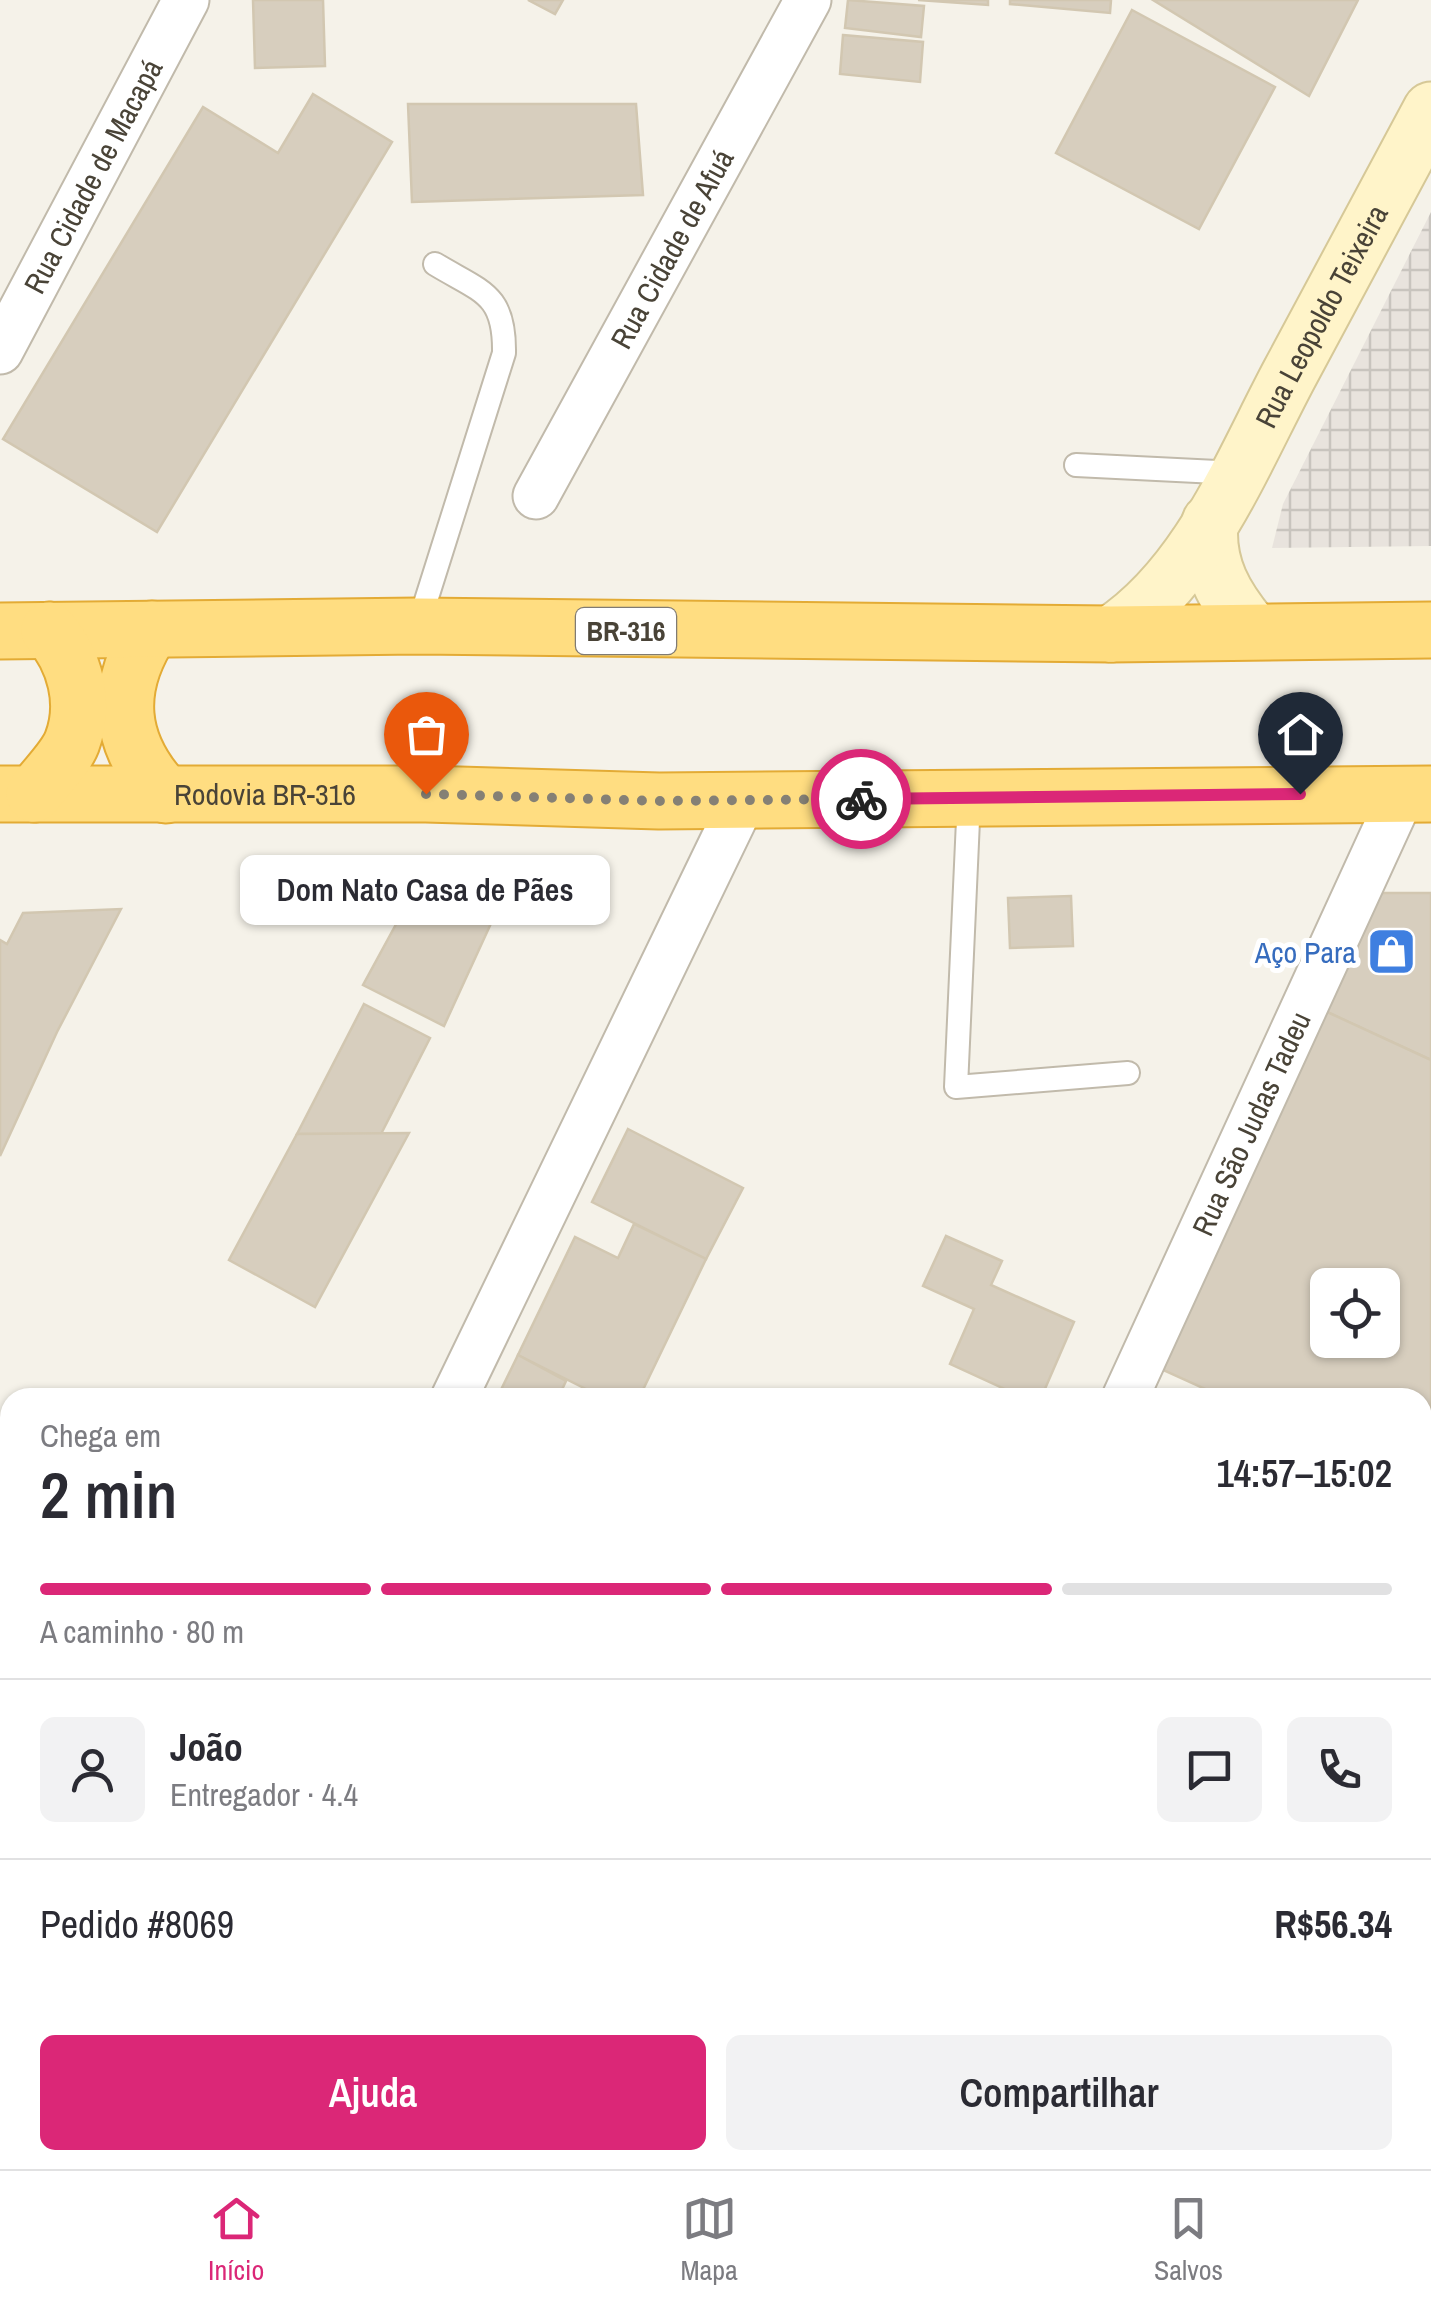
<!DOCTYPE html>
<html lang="pt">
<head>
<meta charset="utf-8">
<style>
  :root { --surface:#fff; --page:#f2f2f3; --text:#2b2b33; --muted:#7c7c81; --line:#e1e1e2; --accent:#db2777 }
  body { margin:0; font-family:"Archivo Narrow",sans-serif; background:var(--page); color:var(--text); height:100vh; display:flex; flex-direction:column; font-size:38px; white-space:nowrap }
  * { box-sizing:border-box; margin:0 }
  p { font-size:32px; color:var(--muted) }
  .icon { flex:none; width:55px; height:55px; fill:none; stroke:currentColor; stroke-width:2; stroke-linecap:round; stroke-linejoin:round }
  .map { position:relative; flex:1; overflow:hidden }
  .sheet { position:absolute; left:0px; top:1388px; width:1432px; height:782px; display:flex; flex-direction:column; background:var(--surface); border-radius:30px 30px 0 0; box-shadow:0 2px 8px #0004 }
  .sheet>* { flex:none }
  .tools { position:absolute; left:1310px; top:1268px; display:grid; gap:20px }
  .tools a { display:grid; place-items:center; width:90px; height:90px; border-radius:15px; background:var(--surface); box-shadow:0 2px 8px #0004; font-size:50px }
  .pin { position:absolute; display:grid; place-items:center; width:85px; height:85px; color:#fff; margin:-102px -42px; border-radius:50% 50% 50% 0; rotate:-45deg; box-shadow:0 0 10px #0007 }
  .pin .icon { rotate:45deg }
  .courier { position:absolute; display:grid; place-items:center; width:100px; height:100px; margin:-50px; border:8px solid #db2777; border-radius:50%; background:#fff; color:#222; box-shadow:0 2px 12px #0007 }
  .bubble { position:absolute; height:70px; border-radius:15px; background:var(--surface); box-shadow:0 2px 8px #0004; font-size:32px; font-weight:600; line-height:70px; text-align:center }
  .headline em { font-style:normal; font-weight:600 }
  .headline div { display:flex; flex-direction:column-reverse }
  .headline { display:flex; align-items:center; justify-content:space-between; height:170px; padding:0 40px }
  h1 { font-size:65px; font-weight:600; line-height:75px }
  .bar { display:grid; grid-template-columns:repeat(4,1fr); gap:15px 10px; align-content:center; height:120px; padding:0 40px }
  .bar i { height:12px; border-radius:8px; background:var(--line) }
  .bar .active { background:var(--accent) }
  .bar p { grid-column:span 4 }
  .line { display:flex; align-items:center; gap:25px; padding:0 40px; border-top:2px solid var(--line) }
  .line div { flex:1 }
  .round { display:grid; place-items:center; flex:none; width:105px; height:105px; border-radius:15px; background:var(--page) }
  .action { display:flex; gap:20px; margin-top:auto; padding:20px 40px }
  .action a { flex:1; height:115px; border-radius:15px; background:var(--accent); color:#fff; font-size:40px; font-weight:600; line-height:115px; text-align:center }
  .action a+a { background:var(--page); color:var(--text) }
  .dock { display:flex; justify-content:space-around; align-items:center; height:140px; border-top:2px solid var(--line); background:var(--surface); font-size:28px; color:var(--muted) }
  .dock a { display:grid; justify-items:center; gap:5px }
  .dock .active { color:var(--accent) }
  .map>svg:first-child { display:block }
  .industrial { fill:url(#industrial-grid) }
  .building { fill:#d7cebe; stroke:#d2c7b1; stroke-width:2.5; fill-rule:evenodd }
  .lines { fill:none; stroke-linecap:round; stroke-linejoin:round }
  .service-casing { stroke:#c1baab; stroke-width:26 }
  .minor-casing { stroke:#c1baab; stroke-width:49 }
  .tertiary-casing { stroke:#c1baab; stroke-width:59 }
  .secondary-casing { stroke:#d6c897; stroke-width:59 }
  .trunk-casing { stroke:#e3ab35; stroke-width:59 }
  .path { stroke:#c3b79c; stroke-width:6; stroke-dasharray:5 5; stroke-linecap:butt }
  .service { stroke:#fff; stroke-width:22 }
  .minor { stroke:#fff; stroke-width:45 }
  .tertiary { stroke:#fff; stroke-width:55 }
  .secondary { stroke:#fff4c9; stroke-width:55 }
  .trunk { stroke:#ffdd81; stroke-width:55 }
  .done { stroke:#858075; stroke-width:10; stroke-dasharray:0 18 }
  .route { stroke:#db2777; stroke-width:12 }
  .labels { text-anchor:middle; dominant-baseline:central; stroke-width:10; stroke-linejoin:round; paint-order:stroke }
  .shield { fill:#fff; stroke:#807b73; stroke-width:2.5 }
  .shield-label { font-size:28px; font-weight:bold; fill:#494337 }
  .street-label { font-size:30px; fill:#494337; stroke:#fff }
  .shop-label { font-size:30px; fill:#366cbe; stroke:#fff; text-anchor:end }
</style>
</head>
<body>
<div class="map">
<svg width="1431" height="2169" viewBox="0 0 1431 2169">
  <defs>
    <pattern id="industrial-grid" width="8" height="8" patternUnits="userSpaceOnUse" patternTransform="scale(2.5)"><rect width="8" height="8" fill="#e8e3dd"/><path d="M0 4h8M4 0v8" fill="none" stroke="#c8c4be"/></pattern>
  </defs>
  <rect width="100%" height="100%" fill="#f5f2e9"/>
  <!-- industrial -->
  <polygon class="industrial" points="1431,212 1431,546 1272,548 1283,504"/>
  <!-- building -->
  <g class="building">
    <polygon points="253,0 323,0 325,66 255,68"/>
    <polygon points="528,0 563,0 555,14"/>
    <polygon points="848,0 924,6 921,37 845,28"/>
    <polygon points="918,0 988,0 988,5"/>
    <polygon points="1010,0 1111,0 1110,13 1010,4"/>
    <polygon points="1153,0 1358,0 1309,96"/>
    <polygon points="1132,10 1275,87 1199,229 1056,153"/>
    <polygon points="843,35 923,42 920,82 840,74"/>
    <polygon points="313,94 392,142 157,532 3,439 203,107 278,153"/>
    <polygon points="408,104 636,104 643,195 412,202"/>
    <polygon points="1378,893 1431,893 1431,1060 1325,1011"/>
    <polygon points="412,895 504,895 444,1026 363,985"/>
    <polygon points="1071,896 1073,946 1010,948 1008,898"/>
    <polygon points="121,909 57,1032 0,1156 0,940 7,944 23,913"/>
    <polygon points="364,1004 430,1038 381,1134 297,1134"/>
    <path d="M 1325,1011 L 1431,1060 L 1431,1533 L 1422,1553 L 1422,1398 L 1225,1398 L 1163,1370 ZM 1328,1285 L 1382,1285 L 1382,1340 L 1328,1340 Z"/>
    <polygon points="628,1129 743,1188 706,1259 592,1202"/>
    <polygon points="409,1133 315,1307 229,1260 297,1134"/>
    <polygon points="634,1224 706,1259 639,1398 604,1398 518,1355 575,1237 618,1258"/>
    <polygon points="946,1236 1002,1261 991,1285 1074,1322 1041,1398 1024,1398 950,1364 974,1309 923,1286"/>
    <polygon points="518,1355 566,1381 558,1398 497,1398"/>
    <polygon points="0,1460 10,1465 10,1906 0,1925"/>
    <polygon points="961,2160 1166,2160 1163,2169 957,2169"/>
  </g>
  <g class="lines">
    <defs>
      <g id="service">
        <polyline points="1076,465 1237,473"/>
        <path d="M 418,626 L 504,353 C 505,293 481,292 435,264"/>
        <polyline points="969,798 956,1087 1128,1073"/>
      </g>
      <g id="minor">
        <path id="s1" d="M 0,351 L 186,0"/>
        <path id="s2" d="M 536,496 L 808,0"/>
        <polyline points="454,1398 743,800"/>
        <path id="s3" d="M 1125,1398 L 1402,794"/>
        <polyline points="79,2169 83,2160"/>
        <polyline points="770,2169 775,2160"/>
      </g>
      <g id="tertiary">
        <polyline points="1422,1611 1431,1591"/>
        <polyline points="1193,2169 1197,2160"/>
      </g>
      <g id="secondary">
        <path d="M 1210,522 C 1206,566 1225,598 1252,630"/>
        <path id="s4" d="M 1111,634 C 1199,576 1242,463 1290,373 C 1337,285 1384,198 1431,110"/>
      </g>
      <g id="trunk">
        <path d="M 152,629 C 113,688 117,743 166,795"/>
        <polyline points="0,631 418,626 1111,634 1431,630"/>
        <path id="s5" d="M 0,794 L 426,794 L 659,801 L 1431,794"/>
        <path d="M 34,794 C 45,778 65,760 72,742 C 87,703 75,660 49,630"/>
      </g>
    </defs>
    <!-- service casing -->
    <use href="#service" class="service-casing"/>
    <!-- minor casing -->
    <use href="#minor" class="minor-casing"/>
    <!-- tertiary casing -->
    <use href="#tertiary" class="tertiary-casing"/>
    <!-- secondary casing -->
    <use href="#secondary" class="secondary-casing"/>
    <!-- trunk casing -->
    <use href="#trunk" class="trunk-casing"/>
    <!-- path -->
    <polyline class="path" points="1422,1670 1431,1673"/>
    <!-- service -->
    <use href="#service" class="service"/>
    <!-- minor -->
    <use href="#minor" class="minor"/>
    <!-- tertiary -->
    <use href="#tertiary" class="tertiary"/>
    <!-- secondary -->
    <use href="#secondary" class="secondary"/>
    <!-- trunk -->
    <use href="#trunk" class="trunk"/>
  </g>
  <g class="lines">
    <!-- done -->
    <polyline class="done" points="426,794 660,801 861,799"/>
    <!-- route -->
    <polyline class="route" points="861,799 1300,794"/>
  </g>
  <!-- icons -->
  <defs>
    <symbol id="shop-square" viewBox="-11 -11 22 22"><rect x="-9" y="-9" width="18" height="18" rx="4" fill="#3f7fe0" stroke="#fff"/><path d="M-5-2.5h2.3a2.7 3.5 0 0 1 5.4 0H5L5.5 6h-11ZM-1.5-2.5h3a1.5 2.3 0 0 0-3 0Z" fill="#fff"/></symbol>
  </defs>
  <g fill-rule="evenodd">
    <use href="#shop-square" x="1364" y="924" width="55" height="55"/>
  </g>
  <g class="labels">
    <!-- shield labels -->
    <rect class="shield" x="576" y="608" width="100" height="46" rx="8"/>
    <g class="shield-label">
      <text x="626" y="631">BR-316</text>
    </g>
    <!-- street labels -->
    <g class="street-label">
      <text stroke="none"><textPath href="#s1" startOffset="198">Rua Cidade de Macapá</textPath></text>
      <text stroke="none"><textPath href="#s2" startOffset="282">Rua Cidade de Afuá</textPath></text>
      <text stroke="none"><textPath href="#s4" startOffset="385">Rua Leopoldo Teixeira</textPath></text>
      <text stroke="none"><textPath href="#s5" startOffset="265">Rodovia BR-316</textPath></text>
      <text stroke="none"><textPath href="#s3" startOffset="302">Rua São Judas Tadeu</textPath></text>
    </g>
    <!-- shop labels -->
    <g class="shop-label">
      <text x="1356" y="952">Aço Para</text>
    </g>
  </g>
</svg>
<div class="tools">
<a><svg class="icon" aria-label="locate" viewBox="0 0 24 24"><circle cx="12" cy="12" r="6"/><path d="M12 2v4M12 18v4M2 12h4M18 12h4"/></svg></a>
</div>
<div class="pin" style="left:426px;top:794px;background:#ea580c"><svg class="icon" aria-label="bag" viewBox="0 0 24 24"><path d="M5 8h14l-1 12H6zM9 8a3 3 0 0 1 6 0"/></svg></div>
<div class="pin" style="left:1300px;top:794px;background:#1f2937"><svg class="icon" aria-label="home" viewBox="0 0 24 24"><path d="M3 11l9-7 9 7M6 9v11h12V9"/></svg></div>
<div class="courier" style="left:861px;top:799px"><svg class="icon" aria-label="bike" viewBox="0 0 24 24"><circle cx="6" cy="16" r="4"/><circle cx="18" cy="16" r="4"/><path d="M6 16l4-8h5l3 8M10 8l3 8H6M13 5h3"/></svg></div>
<div class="bubble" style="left:240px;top:855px;width:370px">Dom Nato Casa de Pães</div>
<section class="sheet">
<div class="headline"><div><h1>2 min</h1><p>Chega em</p></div><em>14:57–15:02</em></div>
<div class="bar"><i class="active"></i><i class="active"></i><i class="active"></i><i></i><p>A caminho · 80 m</p></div>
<div class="line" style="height:180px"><a class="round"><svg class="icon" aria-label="person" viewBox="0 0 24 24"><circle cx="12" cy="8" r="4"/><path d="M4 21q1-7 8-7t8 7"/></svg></a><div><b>João</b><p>Entregador · 4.4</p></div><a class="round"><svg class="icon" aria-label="chat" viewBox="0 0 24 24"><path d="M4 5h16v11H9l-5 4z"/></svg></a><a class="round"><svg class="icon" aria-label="phone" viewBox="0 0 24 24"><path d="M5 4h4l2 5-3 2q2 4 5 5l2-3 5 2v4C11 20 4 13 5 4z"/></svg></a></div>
<div class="line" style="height:130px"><div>Pedido #8069</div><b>R$56.34</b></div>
<div class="action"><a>Ajuda</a><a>Compartilhar</a></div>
</section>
</div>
<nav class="dock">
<a class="active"><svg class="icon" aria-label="home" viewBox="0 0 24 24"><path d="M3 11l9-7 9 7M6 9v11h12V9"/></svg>Início</a>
<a><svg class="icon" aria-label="map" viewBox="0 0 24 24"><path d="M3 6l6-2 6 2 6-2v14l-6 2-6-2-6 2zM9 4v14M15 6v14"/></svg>Mapa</a>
<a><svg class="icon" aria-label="saved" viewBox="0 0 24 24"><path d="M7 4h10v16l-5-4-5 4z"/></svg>Salvos</a>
</nav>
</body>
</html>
